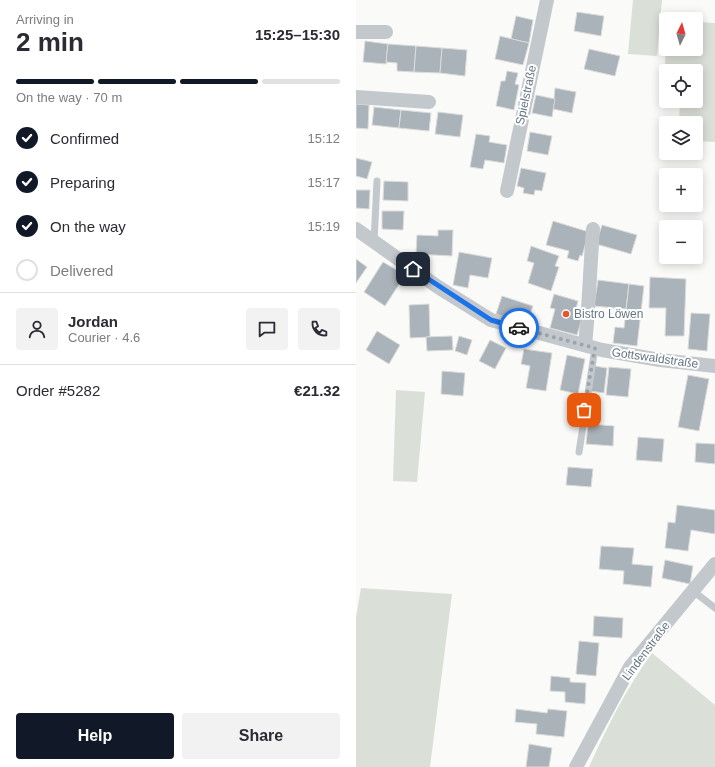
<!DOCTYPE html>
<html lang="en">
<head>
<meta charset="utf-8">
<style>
  :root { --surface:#fff; --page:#f2f2f3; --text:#2b2b33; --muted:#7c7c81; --line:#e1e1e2; --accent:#111827 }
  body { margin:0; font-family:Helvetica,sans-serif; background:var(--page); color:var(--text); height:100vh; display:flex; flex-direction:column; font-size:15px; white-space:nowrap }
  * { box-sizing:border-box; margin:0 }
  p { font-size:13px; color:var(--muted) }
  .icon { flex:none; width:22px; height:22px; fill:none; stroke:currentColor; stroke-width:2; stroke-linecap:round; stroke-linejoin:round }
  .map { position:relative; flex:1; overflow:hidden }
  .panel { display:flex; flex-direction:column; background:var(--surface); width:356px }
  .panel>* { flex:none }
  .needle { width:26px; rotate:5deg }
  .fabs { position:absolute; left:303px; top:12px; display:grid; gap:8px }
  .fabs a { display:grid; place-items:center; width:44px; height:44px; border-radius:4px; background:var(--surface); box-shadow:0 2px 10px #0003; font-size:20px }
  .pin { position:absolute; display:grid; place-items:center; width:34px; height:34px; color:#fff; margin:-17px; border-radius:8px; box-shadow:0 2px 6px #0006 }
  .courier { position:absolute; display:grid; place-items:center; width:40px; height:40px; margin:-20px; border:3px solid #1a73e8; border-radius:50%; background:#fff; color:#222; box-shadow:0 1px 5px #0007 }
  .headline em { font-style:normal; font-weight:700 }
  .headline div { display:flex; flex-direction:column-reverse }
  .headline { display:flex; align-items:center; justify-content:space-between; height:68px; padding:0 16px }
  h1 { font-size:26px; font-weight:700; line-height:30px }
  .bar { display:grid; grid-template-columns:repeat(4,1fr); gap:6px 4px; align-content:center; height:48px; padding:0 16px }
  .bar i { height:5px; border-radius:3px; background:var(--line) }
  .bar .current { background:var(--accent) }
  .bar p { grid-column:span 4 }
  .line { display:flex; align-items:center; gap:10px; padding:0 16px; border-top:1px solid var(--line) }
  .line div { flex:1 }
  .round { display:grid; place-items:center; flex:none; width:42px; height:42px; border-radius:4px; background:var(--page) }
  ol { padding:0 16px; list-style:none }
  li { display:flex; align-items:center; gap:12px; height:44px }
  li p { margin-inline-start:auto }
  li .icon { padding:4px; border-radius:50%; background:var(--accent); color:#fff; stroke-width:4 }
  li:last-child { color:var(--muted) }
  li i { width:22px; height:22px; border:2px solid var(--line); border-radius:50% }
  .primary-button { display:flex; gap:8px; margin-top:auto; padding:8px 16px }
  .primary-button a { flex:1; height:46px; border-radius:4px; background:var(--accent); color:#fff; font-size:16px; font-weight:700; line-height:46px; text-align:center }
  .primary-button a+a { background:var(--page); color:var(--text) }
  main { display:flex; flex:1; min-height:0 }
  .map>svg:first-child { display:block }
  .green { fill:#dadfd7 }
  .building { fill:#aab3b9; stroke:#dcdcda }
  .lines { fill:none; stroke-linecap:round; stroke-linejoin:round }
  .service { stroke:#c3c8cc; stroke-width:7 }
  .minor { stroke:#c3c8cc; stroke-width:14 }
  .done { stroke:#99a4ac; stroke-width:4; stroke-dasharray:0 7.2 }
  .route { stroke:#1a73e8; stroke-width:5 }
  .poi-dot { fill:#e4572e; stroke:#fff; stroke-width:1.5 }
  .labels { text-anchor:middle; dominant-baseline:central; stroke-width:4; stroke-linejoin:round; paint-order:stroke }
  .street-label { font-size:12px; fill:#657683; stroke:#fff }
  .poi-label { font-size:12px; fill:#657683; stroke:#fff; text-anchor:start }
</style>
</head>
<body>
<main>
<section class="panel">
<div class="headline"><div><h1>2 min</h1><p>Arriving in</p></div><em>15:25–15:30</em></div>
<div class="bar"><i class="current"></i><i class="current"></i><i class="current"></i><i></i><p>On the way · 70 m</p></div>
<ol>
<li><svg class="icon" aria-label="check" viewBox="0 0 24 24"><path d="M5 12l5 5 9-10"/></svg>Confirmed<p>15:12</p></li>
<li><svg class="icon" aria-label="check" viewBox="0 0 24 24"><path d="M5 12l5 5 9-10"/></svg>Preparing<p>15:17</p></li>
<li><svg class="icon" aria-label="check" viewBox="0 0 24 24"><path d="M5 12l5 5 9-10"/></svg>On the way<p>15:19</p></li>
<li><i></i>Delivered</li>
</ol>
<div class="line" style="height:72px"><a class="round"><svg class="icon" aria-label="person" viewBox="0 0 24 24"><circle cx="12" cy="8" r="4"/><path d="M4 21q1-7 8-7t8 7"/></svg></a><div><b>Jordan</b><p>Courier · 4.6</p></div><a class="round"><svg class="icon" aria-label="chat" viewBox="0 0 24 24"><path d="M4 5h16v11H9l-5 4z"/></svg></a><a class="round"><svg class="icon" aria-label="phone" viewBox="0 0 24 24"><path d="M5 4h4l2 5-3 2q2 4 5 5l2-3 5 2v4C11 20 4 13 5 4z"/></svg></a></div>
<div class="line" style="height:52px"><div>Order #5282</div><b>€21.32</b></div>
<div class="primary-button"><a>Help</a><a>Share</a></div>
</section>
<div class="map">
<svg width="359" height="767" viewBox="0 0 359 767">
  <rect width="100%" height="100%" fill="#fafaf8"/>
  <!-- green -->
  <g class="green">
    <polygon points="277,0 306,0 301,56 272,54"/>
    <polygon points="340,22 359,23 359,142 340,141 340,123 323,123 324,101 340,101 340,71 310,71 310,78 308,78 310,47 310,49 340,49"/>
    <polygon points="40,390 69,392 61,482 37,481"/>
    <polygon points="5,588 96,594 74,767 0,767 0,617"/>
    <path d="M 296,653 L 359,705 L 359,767 L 233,767 C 251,727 270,689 296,653 Z"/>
  </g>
  <!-- building -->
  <g class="building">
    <polygon points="221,12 248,16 245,36 218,31"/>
    <polygon points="160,16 177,20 173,43 155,39"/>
    <polygon points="144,36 173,43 167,65 139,59"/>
    <polygon points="9,41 32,44 30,64 7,62"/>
    <polygon points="32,44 60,46 58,72 41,71 41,63 30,62"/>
    <polygon points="60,46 86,48 84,73 58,72"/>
    <polygon points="86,48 111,50 109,76 84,73"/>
    <polygon points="233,49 264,56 259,76 228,69"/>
    <polygon points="151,71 162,73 159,84 163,85 158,110 140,106 145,81 149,81"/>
    <polygon points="199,88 220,92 216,113 197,109"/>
    <polygon points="180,95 199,99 196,117 176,113"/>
    <polygon points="0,104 13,105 12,129 0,128"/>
    <polygon points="18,107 45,110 43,128 16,125"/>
    <polygon points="45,110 75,113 73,131 43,128"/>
    <polygon points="82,112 107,115 104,137 79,134"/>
    <polygon points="174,132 196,136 192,155 171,151"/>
    <polygon points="120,134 134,136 133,142 151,145 148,163 129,160 127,169 114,167"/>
    <polygon points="0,158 16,162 11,179 0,176"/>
    <polygon points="165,168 190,173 186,191 179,190 178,195 167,193 168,188 161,186"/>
    <polygon points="28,181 52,182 52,201 27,200"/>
    <polygon points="0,190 14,190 13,209 0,208"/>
    <polygon points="26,211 48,211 47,230 26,229"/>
    <polygon points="197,221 233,232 226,256 224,255 222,261 211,258 213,251 190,245"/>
    <polygon points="246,225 281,235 275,254 240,244"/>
    <polygon points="82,230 97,230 96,256 60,254 61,235 82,236"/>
    <polygon points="175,246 203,256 199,266 203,267 195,291 172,283 178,263 171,261"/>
    <polygon points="103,252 136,258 132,278 114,275 112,288 97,285"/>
    <polygon points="0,259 11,267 0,283"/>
    <polygon points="27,262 49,275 29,306 8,292"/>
    <polygon points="294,277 330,279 328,336 309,336 310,308 293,308"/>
    <polygon points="242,280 273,284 270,309 238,306"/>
    <polygon points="273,284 288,286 281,346 257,343 259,327 268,328"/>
    <polygon points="198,294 222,301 219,313 227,315 221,335 194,328 199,309 194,308"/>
    <polygon points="146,296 177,306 170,325 140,314"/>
    <polygon points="73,304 74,337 54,338 53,305"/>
    <polygon points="335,313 354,314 351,351 332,349"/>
    <polygon points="21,331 44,345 33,364 10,350"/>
    <polygon points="96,336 97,350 71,351 70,337"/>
    <polygon points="103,336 116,340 111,355 99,351"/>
    <polygon points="134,340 150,348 139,369 123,361"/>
    <polygon points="168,349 196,353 190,391 170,388 174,366 165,364"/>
    <polygon points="211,355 229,359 222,394 204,390"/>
    <polygon points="238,366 251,368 248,393 235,391"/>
    <polygon points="253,367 275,369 272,397 250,395"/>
    <polygon points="86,371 109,373 107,396 85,394"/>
    <polygon points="332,375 353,379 343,431 322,427"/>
    <polygon points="232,424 258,426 257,446 230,444"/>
    <polygon points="282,437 308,439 306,462 280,460"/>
    <polygon points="340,443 359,444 359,464 339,462"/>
    <polygon points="212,467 237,469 235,487 210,485"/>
    <polygon points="321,505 359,510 359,534 335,530 332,551 309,548 312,522 319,523"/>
    <polygon points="245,546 278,548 276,564 297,566 295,587 267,584 268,571 243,569"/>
    <polygon points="309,560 337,566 334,584 306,578"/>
    <polygon points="238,616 267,618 266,638 237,636"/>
    <polygon points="223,641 243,643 240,676 220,674"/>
    <polygon points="195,676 214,678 214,682 230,683 229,704 209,702 209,692 194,691"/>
    <polygon points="160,709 191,713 192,709 211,711 208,737 180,734 181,724 159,722"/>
    <polygon points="173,744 196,748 193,767 170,767"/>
  </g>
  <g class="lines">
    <!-- service -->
    <g class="service">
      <polyline points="18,242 21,181"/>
      <polyline points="223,452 239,348"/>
      <polyline points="337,591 359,608"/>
    </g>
    <!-- minor -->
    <g class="minor">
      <polyline points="0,32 30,32"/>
      <polyline points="0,97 73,102"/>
      <polyline points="151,191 191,0"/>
      <polyline points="0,229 82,287 135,320 246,350 304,360 359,366"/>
      <path d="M 229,345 C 233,307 234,268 237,229"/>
      <polyline points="220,767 274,667 359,564"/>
    </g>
  </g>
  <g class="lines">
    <!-- done -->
    <polyline class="done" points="163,328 239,348 228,410"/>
    <!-- route -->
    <polyline class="route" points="57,269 135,320 163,328"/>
  </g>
  <!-- markers -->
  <circle class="poi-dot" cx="210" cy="314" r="4"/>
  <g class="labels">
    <!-- street labels -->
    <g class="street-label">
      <text transform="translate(170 95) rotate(-78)">Spielstraße</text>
      <text transform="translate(299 358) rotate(8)">Gottswaldstraße</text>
      <text transform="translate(290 651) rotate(-53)">Lindenstraße</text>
    </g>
    <!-- poi labels -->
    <g class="poi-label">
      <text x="218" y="314">Bistro Löwen</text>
    </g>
  </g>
</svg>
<div class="fabs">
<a><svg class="needle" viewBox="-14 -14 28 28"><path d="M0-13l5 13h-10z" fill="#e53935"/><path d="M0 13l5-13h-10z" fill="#7c7c81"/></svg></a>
<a><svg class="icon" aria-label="locate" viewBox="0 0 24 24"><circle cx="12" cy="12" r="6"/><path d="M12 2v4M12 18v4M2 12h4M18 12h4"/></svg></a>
<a><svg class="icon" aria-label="layers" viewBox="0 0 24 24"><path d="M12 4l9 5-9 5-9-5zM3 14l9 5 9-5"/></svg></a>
<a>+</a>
<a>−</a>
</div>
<div class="pin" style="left:228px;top:410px;background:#ea580c"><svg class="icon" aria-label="bag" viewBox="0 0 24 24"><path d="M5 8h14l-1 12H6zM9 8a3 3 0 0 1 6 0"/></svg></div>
<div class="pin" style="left:57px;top:269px;background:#1f2937"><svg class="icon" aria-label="home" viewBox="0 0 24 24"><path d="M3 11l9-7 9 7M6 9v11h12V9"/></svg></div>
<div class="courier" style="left:163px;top:328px"><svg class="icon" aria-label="car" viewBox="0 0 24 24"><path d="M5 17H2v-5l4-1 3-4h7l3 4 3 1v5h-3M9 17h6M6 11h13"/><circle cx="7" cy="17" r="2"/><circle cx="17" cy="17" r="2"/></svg></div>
</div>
</main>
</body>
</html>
